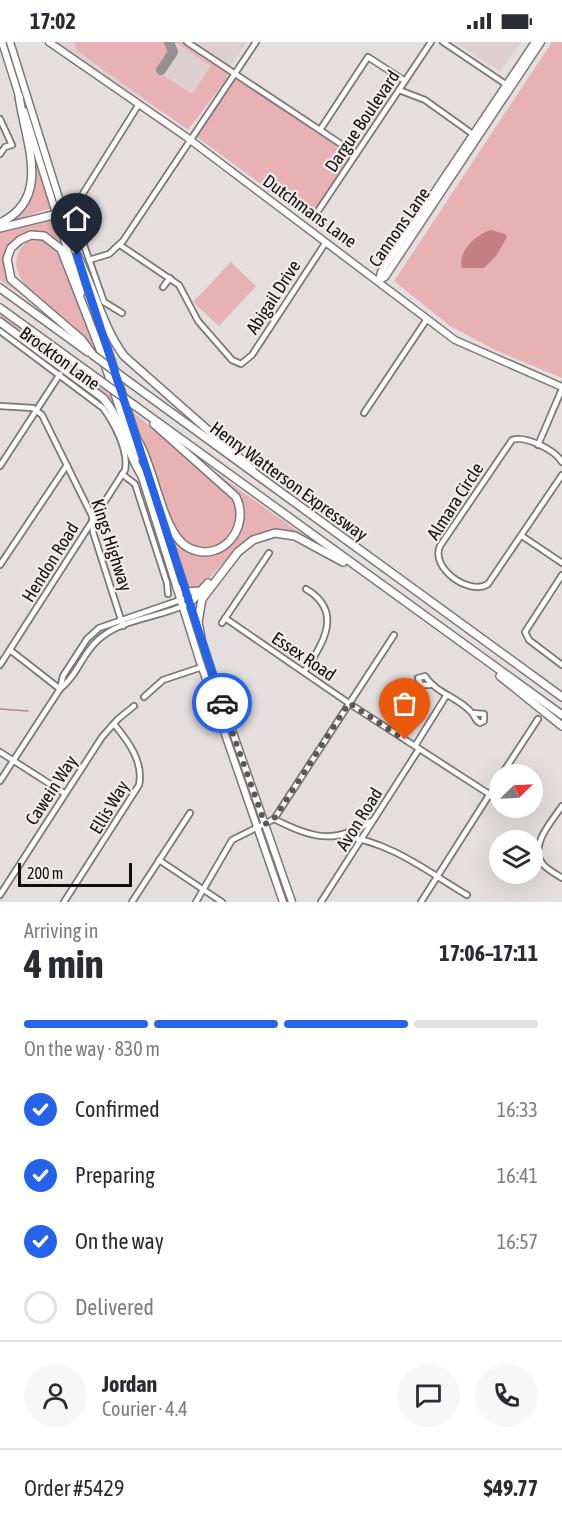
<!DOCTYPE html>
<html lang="en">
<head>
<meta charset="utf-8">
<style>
  :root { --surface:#fff; --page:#f7f7f7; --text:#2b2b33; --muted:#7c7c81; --line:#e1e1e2; --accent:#2563eb }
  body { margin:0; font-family:"Asap Condensed",sans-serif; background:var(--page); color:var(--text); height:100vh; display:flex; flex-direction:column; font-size:22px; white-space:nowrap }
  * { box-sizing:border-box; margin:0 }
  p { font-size:20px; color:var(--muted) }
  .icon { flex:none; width:33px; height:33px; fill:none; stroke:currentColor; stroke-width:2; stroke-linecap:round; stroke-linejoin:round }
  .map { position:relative; height:860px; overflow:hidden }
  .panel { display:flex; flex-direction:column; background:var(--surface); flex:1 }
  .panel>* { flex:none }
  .needle { width:39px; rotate:66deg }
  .controls { position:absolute; left:489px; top:722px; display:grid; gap:12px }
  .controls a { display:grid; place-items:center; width:54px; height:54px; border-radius:50%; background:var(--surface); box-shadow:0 6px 24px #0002; font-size:30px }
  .scale { position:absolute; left:18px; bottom:15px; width:114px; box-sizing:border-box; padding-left:6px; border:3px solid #110f0f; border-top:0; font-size:16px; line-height:21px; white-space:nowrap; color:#110f0f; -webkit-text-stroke:4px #f1ebeb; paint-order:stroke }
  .pin { position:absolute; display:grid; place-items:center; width:51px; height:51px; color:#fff; margin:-62px -26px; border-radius:50% 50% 50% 0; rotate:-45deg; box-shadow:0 0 6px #0007 }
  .pin .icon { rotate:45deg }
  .courier { position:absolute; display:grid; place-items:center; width:60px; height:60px; margin:-30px; border:4px solid #2563eb; border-radius:50%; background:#fff; color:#222; box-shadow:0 2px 8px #0007 }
  .summary em { font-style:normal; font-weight:700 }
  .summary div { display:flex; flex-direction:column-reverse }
  .summary { display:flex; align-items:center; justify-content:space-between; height:102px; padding:0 24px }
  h1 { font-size:39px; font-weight:700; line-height:45px }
  .bar { display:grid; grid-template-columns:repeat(4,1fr); gap:9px 6px; align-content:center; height:72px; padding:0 24px }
  .bar i { height:8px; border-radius:4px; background:var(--line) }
  .bar .on { background:var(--accent) }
  .bar p { grid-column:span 4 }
  .line { display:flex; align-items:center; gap:15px; padding:0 24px; border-top:2px solid var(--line) }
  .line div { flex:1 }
  .round { display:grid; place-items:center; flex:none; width:63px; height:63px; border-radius:32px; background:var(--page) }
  ol { padding:0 24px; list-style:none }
  li { display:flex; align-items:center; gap:18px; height:66px }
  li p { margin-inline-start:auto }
  li .icon { padding:6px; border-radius:50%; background:var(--accent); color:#fff; stroke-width:4 }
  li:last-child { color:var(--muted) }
  li i { width:33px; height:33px; border:3px solid var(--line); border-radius:50% }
  .status { display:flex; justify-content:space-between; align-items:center; height:42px; padding:0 30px; background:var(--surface); direction:ltr }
  .status svg { height:16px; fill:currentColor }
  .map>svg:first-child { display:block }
  .built { fill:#decfd0 }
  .green { fill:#e8b2b5 }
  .water { fill:#c37f84 }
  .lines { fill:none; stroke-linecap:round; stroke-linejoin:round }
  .stream { stroke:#c37f84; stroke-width:1.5 }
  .taxiway { stroke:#969191; stroke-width:10 }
  .minor-casing { stroke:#7c7777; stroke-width:8 }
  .major-casing { stroke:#7c7777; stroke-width:9 }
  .highway-casing { stroke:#7c7777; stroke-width:10 }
  .minor { stroke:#fff; stroke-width:4.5 }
  .major { stroke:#fff; stroke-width:6 }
  .highway { stroke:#fff; stroke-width:7 }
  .highway-bridge-casing { stroke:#7c7777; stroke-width:10; stroke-linecap:butt }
  .highway-bridge { stroke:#fff; stroke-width:7 }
  .done { stroke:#5b5757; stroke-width:6; stroke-dasharray:0 10.8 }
  .route { stroke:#2563eb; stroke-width:8 }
  .labels { text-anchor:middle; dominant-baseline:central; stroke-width:4.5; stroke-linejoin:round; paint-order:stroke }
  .street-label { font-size:18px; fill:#110f0f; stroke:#f1ebeb }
</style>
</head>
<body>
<div class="status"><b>17:02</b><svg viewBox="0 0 49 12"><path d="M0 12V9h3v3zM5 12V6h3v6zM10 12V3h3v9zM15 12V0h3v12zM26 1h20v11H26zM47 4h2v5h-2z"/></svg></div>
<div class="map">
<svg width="562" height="860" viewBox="0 0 562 860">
  <rect width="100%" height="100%" fill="#e4dede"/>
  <!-- built -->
  <g class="built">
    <polygon points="53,0 247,0 188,87"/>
    <polygon points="454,0 522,0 500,29"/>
  </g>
  <!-- green -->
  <g class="green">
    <polygon points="75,0 163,0 169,5 169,11 157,29 192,52 211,24 175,0 185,0 229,29 228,35 188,88 76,8"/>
    <polygon points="552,0 562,0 562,336 495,308 450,284 394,239"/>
    <polygon points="237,33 351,110 352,114 315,173 328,182 323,188 197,95"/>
    <path d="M 36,122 L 51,166 L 11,179 C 32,158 33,150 36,122 Z"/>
    <polygon points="53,175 62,200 47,192 19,195 5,221 9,237 32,260 0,238 0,189"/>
    <path d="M 33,195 L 42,196 L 58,207 L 94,304 C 78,291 63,278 47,266 C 22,245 0,217 33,195 Z"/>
    <polygon points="231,220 256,244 219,284 193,260"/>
    <polygon points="0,273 112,354 117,372 113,366 0,277"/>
    <path d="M 134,371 L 229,449 C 244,473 238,501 207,507 L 188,502 L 173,483 Z"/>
    <path d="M 212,428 L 300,491 C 254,480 241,502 212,533 C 205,540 201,547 190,548 L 173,495 L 209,511 C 231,496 259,481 235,450 C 229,441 218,435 212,428 Z"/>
  </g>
  <!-- water -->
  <path class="water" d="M 491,188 L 505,192 L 507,195 L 496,214 L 484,226 L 462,226 C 457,209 477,192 491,188 Z"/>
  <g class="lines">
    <!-- stream -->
    <polyline class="stream" points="0,667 28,669"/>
    <!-- taxiway -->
    <polyline class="taxiway" points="161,28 173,10 169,0"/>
    <defs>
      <g id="minor">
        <polyline points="187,0 356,112"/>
        <polyline points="443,0 507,43"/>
        <polyline points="399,48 425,58 474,93"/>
        <polyline points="0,77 12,103 5,105 0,112"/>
        <polyline points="320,88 368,15 405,39"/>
        <polyline points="316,172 431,0"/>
        <polyline points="120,203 179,243 198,279 232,318 241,322 252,313 326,200"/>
        <polyline points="89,218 109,212 123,199 256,0"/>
        <polyline points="163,245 170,236"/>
        <polyline points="122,271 104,260 72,169 139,62"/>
        <path d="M 0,289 L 103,366 C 114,381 129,409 125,428 L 0,623"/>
        <polyline points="0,364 33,366 42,373 92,474 93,490 123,584"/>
        <polyline points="364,371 427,277"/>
        <polyline points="538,403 562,347"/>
        <path d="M 562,420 C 555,408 525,393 512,398 L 440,504 C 430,526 469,554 488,542 L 562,433"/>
        <polyline points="0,424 60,332"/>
        <polyline points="122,432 135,442 167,541 168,552"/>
        <polyline points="522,494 562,521"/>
        <polyline points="0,523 67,423"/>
        <polyline points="562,533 525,590 529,598 562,623"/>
        <polyline points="225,576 353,664 489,752"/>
        <polyline points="222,581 269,511"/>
        <polyline points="10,608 60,647"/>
        <path d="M 304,630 C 322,603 345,570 306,547"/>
        <path d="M 430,643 L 421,643 L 418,636 L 425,634 C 437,652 458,655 471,670 C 476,675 474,678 480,681 L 484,679 L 484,672 L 472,671"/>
        <polyline points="60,647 63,634 87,597 99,586 183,557"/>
        <polyline points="144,655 163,638 202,625"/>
        <polyline points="415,704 446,654"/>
        <polyline points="0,710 64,751"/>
        <polyline points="502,732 538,677"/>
        <path d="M 0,739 L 60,647 C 77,634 82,612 98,598 C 120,577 158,576 185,563"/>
        <path d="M 562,764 C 553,778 529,803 542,821 C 546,827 556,832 562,836"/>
        <path d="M 274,777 C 312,796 334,803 372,779"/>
        <path d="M 342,794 C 389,799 427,829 467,853"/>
        <polyline points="159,818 222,860"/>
        <polyline points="532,820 542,821"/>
        <polyline points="0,853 102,695 118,677 134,664"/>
        <path d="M 64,860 L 139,743 C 144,720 128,699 114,682"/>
        <polyline points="132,860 190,771"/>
        <polyline points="196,860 232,798 274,777 394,593"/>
        <polyline points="321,860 419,707"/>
        <polyline points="421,860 500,736"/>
      </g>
      <g id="major">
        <polyline points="2,0 20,57"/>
        <polyline points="10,0 78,217"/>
        <polyline points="49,0 185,94 455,298 562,345"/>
        <polyline points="24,69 81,251"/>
        <polyline points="83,232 139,402"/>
        <polyline points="379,238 385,235 541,0"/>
        <polyline points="379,238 381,230 535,0"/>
        <polyline points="104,321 136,416"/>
        <polyline points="141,432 199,617 283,860"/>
        <polyline points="159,466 214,636 292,860"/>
      </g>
      <g id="highway">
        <path d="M 0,181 C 53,156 25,99 19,54"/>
        <polyline points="0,186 53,173 61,176 67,184"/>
        <path d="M 77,213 C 94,246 102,284 124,314 L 252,427"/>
        <polyline points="0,246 88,310"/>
        <polyline points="0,266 98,337"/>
        <path d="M 0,280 L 103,356 C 122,378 126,409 142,434"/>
        <polyline points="93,313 82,298 11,237 7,217 11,206 20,198 31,193 44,194 61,207 103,315"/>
        <polyline points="128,339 562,655"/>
        <polyline points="134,363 562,673"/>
        <path d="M 138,399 C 155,426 162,493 189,506 C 222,522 251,485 236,455 L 154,382"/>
        <polyline points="177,546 186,550 201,549"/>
        <polyline points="190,561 208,541"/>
        <polyline points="201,596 198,580 202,557 238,510 253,498 275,491 295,494 343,520"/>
        <polyline points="500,634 562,684"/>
      </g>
    </defs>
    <!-- minor casing -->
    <use href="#minor" class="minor-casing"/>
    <!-- major casing -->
    <use href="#major" class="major-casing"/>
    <!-- highway casing -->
    <use href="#highway" class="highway-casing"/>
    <!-- minor -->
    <use href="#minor" class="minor"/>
    <!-- major -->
    <use href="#major" class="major"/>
    <!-- highway -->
    <use href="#highway" class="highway"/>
    <defs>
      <g id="highway-bridge">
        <polyline points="93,313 128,339"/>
        <polyline points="98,337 134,363"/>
      </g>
    </defs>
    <!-- highway-bridge casing -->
    <use href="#highway-bridge" class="highway-bridge-casing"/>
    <!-- highway-bridge -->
    <use href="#highway-bridge" class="highway-bridge"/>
  </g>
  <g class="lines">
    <!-- done -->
    <polyline class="done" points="222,661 265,782 274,777 349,661 405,698"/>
    <!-- route -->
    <polyline class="route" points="77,213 222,661"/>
  </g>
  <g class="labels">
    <!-- street labels -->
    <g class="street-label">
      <text transform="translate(362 79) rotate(-56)">Dargue Boulevard</text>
      <text transform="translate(310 169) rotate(36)">Dutchmans Lane</text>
      <text transform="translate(399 185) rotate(-55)">Cannons Lane</text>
      <text transform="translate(273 255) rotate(-57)">Abigail Drive</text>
      <text transform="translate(60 316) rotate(36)">Brockton Lane</text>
      <text transform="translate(289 439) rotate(36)">Henry Watterson Expressway</text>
      <text transform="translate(455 459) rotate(-57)">Almara Circle</text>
      <text transform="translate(112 503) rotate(72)">Kings Highway</text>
      <text transform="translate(50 520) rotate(-58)">Hendon Road</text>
      <text transform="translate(304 614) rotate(34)">Essex Road</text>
      <text transform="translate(51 748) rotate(-57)">Cawein Way</text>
      <text transform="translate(109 765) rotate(-59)">Ellis Way</text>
      <text transform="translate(359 777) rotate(-58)">Avon Road</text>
    </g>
  </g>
</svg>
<div class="controls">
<a><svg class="needle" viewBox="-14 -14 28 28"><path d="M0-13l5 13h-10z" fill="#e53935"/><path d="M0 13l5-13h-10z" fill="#7c7c81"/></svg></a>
<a><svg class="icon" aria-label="layers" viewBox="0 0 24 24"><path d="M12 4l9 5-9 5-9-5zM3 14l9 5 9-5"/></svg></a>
</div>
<div class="scale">200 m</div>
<div class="pin" style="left:405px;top:698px;background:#ea580c"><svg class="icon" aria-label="bag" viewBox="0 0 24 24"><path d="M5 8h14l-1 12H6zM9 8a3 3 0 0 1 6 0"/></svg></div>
<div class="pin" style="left:77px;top:213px;background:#1f2937"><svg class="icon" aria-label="home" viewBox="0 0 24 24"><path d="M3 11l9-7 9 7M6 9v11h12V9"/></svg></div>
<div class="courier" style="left:222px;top:661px"><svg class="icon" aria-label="car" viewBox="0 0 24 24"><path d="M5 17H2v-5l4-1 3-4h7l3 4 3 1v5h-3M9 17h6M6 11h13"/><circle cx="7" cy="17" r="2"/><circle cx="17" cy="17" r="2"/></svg></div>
</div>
<section class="panel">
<div class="summary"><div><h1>4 min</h1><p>Arriving in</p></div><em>17:06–17:11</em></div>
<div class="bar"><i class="on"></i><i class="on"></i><i class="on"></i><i></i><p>On the way · 830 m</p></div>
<ol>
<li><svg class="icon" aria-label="check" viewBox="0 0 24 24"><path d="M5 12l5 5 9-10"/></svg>Confirmed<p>16:33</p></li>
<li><svg class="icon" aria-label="check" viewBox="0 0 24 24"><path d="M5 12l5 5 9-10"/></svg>Preparing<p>16:41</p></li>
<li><svg class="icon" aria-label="check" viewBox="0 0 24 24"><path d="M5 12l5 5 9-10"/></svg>On the way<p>16:57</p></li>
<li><i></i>Delivered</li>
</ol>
<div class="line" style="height:108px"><a class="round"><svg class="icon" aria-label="person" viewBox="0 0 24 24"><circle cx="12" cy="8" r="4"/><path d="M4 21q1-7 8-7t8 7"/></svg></a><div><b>Jordan</b><p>Courier · 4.4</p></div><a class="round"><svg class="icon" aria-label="chat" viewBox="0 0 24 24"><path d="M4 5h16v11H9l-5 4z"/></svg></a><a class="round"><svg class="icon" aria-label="phone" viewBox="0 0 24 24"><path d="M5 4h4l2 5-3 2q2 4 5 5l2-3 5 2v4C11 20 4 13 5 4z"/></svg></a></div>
<div class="line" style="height:78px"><div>Order #5429</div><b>$49.77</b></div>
</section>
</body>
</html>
